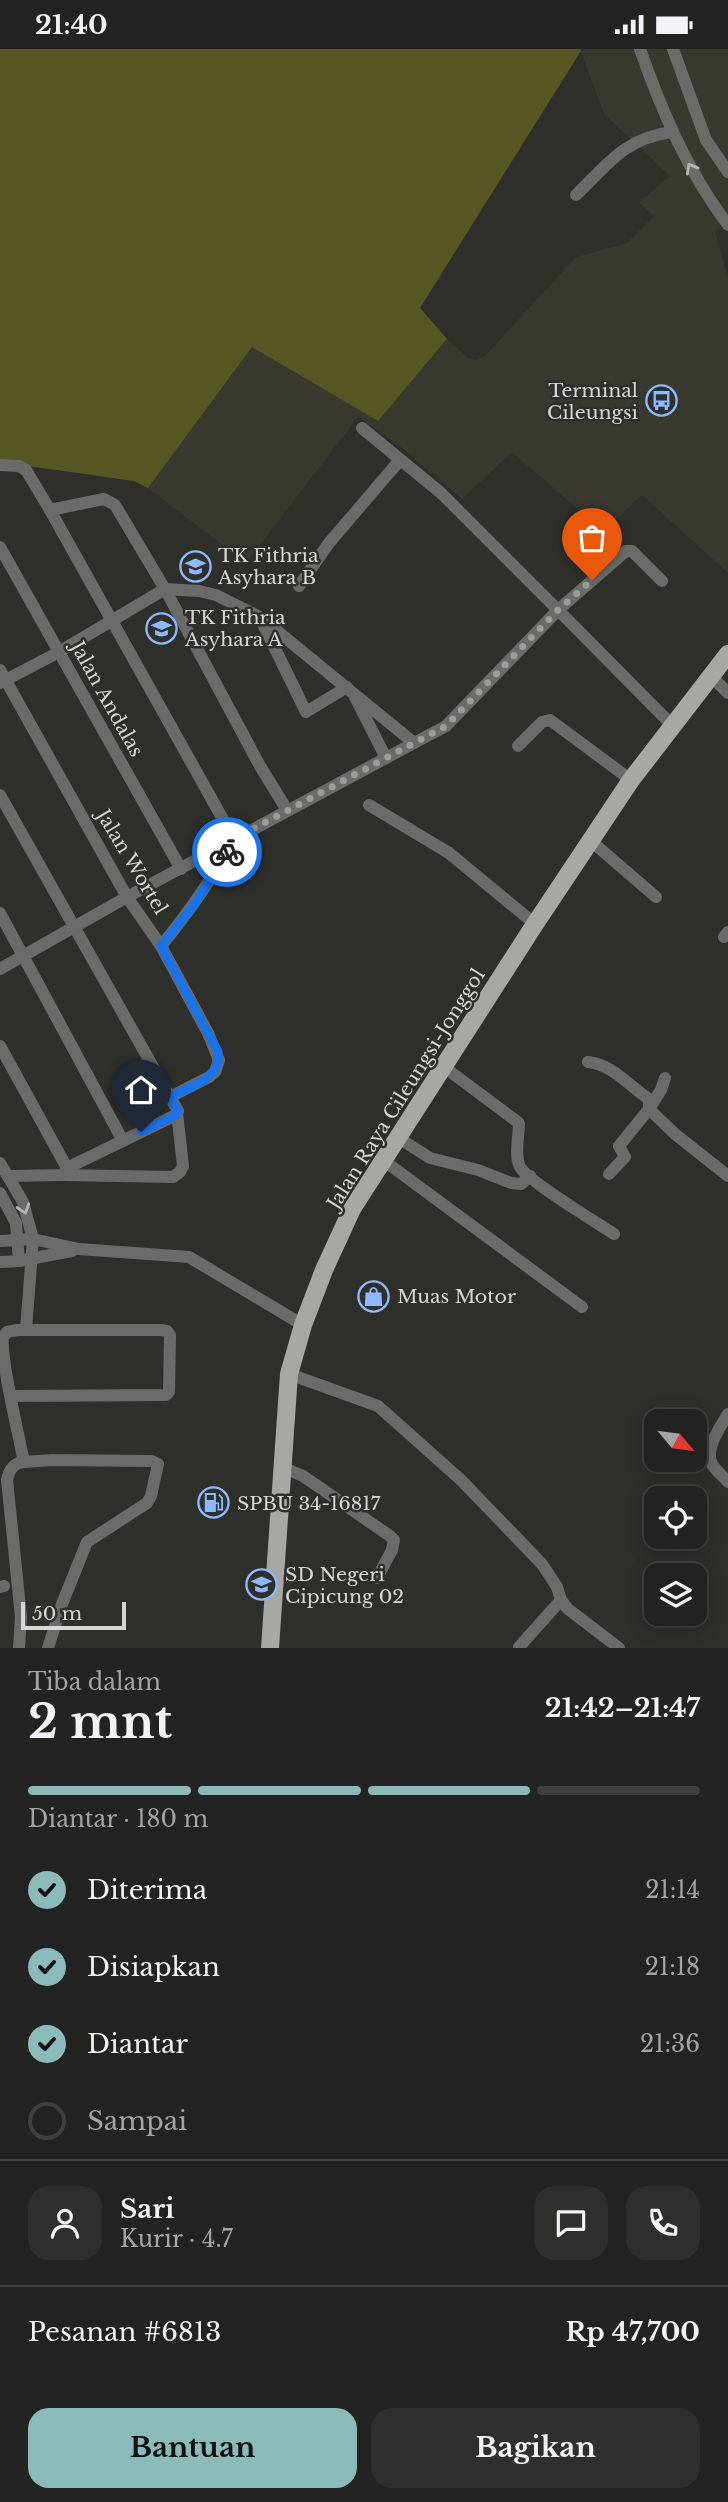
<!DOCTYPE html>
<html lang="id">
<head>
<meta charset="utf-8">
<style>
  :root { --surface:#232321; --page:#2f2f2e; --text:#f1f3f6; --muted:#a3a4a5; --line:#40403f; --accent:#8bbbb9 }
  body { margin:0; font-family:"Libre Baskerville",serif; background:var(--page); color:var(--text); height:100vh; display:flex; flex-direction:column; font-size:26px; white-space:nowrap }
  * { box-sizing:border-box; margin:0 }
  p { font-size:23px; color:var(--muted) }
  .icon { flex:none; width:38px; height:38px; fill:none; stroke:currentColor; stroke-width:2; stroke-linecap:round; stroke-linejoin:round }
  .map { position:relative; height:1599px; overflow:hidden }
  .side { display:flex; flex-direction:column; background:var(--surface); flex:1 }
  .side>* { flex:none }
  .needle { width:46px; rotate:119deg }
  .fabs { position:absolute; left:644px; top:1360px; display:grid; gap:14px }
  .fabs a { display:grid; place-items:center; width:63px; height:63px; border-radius:14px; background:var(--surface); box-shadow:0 4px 18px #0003,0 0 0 2px var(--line); font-size:35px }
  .scale { position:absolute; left:21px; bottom:18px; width:105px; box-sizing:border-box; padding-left:7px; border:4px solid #d6d6d4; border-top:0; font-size:19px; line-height:24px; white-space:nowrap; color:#d6d6d4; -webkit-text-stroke:5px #2f2f2c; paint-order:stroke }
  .pin { position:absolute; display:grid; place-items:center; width:60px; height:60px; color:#fff; margin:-72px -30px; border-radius:50% 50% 50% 0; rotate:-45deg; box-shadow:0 0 7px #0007 }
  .pin .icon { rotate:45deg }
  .courier { position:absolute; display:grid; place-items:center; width:70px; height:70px; margin:-35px; border:5px solid #1a73e8; border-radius:50%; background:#fff; color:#222; box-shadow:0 2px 9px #0007 }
  .overview em { font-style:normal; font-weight:700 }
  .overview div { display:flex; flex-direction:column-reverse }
  .overview { display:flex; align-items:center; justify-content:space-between; height:119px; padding:0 28px }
  h1 { font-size:46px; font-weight:700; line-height:52px }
  .bar { display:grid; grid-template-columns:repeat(4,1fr); gap:10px 7px; align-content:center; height:84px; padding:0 28px }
  .bar i { height:9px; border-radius:5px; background:var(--line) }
  .bar .current { background:var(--accent) }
  .bar p { grid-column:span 4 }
  .line { display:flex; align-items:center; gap:18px; padding:0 28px; border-top:2px solid var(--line) }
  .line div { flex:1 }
  .round { display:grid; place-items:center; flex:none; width:74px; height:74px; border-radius:21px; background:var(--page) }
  ol { padding:0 28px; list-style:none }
  li { display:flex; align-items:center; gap:21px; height:77px }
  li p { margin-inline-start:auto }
  li .icon { padding:7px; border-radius:50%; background:var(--accent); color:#111; stroke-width:4 }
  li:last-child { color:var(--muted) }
  li i { width:38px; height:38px; border:4px solid var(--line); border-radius:50% }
  .button { display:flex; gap:14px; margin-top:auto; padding:14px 28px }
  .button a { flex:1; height:80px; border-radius:21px; background:var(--accent); color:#111; font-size:28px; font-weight:700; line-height:80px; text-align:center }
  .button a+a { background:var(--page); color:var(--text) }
  .status { display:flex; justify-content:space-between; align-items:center; height:49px; padding:0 35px; background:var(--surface); direction:ltr }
  .status svg { height:19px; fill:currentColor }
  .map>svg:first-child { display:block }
  .built { fill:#393930 }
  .green { fill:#575724 }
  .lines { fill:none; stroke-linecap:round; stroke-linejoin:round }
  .minor { stroke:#6b6b6a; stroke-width:12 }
  .primary { stroke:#a7a7a4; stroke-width:18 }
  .oneway { stroke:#b6b6b4 }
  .done { stroke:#9c9c99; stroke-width:7; stroke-dasharray:0 12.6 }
  .route { stroke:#1a73e8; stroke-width:9 }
  .labels { text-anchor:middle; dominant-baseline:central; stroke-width:5; stroke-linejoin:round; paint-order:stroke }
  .poi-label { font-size:19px; fill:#d6d6d4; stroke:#2f2f2c; text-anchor:start }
  .street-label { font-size:19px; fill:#d6d6d4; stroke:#2f2f2c }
</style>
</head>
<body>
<div class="status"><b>21:40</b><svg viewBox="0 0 49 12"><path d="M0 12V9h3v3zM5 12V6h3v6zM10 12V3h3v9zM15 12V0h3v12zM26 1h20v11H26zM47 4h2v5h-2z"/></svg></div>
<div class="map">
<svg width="728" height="1599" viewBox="0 0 728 1599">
  <rect width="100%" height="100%" fill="#2f2f2c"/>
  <!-- built -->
  <polygon class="built" points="580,0 728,0 728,173 715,182 728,229 728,524 642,446 604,483 512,403 462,450 397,395 358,368 246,514 148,439 252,298 378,372 447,290 468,309 476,311 485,307 576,208 627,194 654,167 639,153 670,127 604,65"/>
  <!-- green -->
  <polygon class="green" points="0,0 580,0 581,2 420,259 447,290 378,372 252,298 148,439 134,432 0,413"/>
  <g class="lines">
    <!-- minor -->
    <g class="minor">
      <path d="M 640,0 C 662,63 688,123 728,176"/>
      <polyline points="673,0 706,91 728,123"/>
      <path d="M 576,146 C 608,115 625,89 672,83"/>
      <polyline points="362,379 441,444 558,561 626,502 632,502 662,532"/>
      <path d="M 0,416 L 19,417 L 26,421 L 50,461 L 234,790 C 213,829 189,863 161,897"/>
      <polyline points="50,461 104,450 115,456 165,540 260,717 287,761"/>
      <polyline points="0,498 181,820"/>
      <polyline points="299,537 329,494 400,411"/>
      <polyline points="263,575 306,663 347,638"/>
      <polyline points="0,621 127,848 161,897 208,984 219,1011 215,1023 209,1028 170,1048 178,1062 176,1066 67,1119 63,1126 9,1127"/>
      <polyline points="711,627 728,644"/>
      <polyline points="0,634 59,603 165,540 199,542 216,546 260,568 414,694 446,677 558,561 672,676"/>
      <polyline points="355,648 386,709"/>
      <polyline points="518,697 542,673 550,671 631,731"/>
      <polyline points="0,746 170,1048"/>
      <polyline points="369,756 449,804 535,875"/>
      <polyline points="591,792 656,848"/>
      <polyline points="0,864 123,1092"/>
      <polyline points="724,888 728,883"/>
      <polyline points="0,920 127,848 414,694"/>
      <polyline points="0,997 67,1119"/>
      <path d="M 588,1013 C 612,1015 630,1038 649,1050 L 649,1060 L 619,1097 L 625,1108 L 609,1125"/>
      <path d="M 444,1018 L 519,1074 C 519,1086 514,1107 520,1118 C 529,1133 596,1173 614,1185"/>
      <polyline points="665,1029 661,1041 649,1060 675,1085 728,1127"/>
      <polyline points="397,1088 430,1109 478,1121 511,1134 521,1135 530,1127"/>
      <polyline points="383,1111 582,1258"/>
      <polyline points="0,1114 23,1153 33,1190 26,1281"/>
      <polyline points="63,1126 173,1128 180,1123 183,1117 177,1064"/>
      <polyline points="0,1144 16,1174 19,1212"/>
      <polyline points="0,1192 33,1190 79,1200 189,1208 303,1276"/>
      <polyline points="0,1213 19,1212 72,1202"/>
      <polyline points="289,1325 378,1357 461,1431 542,1515 557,1538 561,1551 568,1560 619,1599"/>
      <path d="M 11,1347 L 166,1346 L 169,1343 L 170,1286 L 167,1282 L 161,1281 L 18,1281 L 7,1283 L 3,1288 C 0,1310 19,1387 24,1413 C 13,1414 9,1421 7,1431 L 21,1568 L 19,1599"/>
      <path d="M 728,1365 C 721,1377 704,1400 712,1415 C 715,1421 723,1427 728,1433"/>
      <polyline points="24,1413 52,1411 152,1412 158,1415 151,1447 147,1454 87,1493 62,1555 48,1599"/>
      <polyline points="282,1418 303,1427 390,1487 394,1491 392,1501 377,1529"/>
      <polyline points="0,1538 4,1537"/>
      <polyline points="519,1598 561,1551"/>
    </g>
    <!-- primary -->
    <polyline class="primary" points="270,1599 289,1325 303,1276 324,1221 352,1160 535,875 631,731 728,605"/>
  </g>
  <!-- one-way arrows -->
  <defs><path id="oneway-chevron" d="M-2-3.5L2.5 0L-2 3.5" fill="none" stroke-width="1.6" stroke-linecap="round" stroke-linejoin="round" transform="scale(1.75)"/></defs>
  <g class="oneway">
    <use href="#oneway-chevron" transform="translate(691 119) rotate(-119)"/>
    <use href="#oneway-chevron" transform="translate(24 1160) rotate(72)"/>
  </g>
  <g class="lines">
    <!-- done -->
    <polyline class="done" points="227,803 234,790 446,677 558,561 592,531"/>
    <!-- route -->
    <path class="route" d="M 141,1083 L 176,1066 L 178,1062 L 170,1048 C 189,1038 222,1030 218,1003 L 161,897 L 194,856 L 227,803"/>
  </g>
  <!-- icons -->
  <defs>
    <symbol id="bus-ring" viewBox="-11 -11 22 22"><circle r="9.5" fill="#2f2f2c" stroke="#8eb9fd" stroke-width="1.5"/><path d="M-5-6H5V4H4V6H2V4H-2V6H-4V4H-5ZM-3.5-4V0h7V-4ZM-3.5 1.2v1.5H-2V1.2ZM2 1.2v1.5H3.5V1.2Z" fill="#8eb9fd"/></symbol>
    <symbol id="school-ring" viewBox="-11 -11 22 22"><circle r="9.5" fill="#2f2f2c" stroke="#8eb9fd" stroke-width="1.5"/><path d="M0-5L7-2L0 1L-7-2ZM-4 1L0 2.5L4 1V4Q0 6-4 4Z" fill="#8eb9fd"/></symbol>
    <symbol id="shop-ring" viewBox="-11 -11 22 22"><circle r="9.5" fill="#2f2f2c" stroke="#8eb9fd" stroke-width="1.5"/><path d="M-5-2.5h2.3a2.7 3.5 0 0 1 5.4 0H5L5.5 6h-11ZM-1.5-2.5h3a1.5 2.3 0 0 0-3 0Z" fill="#8eb9fd"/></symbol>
    <symbol id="fuel-ring" viewBox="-11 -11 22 22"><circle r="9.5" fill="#2f2f2c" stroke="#8eb9fd" stroke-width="1.5"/><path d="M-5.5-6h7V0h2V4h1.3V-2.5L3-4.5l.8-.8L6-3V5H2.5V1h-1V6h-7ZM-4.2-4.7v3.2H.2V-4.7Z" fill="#8eb9fd"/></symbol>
  </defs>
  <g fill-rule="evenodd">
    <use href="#bus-ring" x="644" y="334" width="35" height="35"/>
    <use href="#school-ring" x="178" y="500" width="35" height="35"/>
    <use href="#school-ring" x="144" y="562" width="35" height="35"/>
    <use href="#shop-ring" x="356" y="1230" width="35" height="35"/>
    <use href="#fuel-ring" x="196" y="1436" width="35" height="35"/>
    <use href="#school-ring" x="244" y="1518" width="35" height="35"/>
  </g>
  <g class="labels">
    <!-- poi labels -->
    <g class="poi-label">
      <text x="638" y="341" text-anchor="end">Terminal<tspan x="638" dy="22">Cileungsi</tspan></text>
      <text x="218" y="506">TK Fithria<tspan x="218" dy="22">Asyhara B</tspan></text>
      <text x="185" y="568">TK Fithria<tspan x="185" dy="22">Asyhara A</tspan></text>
      <text x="397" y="1247">Muas Motor</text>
      <text x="237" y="1454">SPBU 34-16817</text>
      <text x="285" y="1525">SD Negeri<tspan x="285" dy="22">Cipicung 02</tspan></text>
    </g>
    <!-- street labels -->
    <g class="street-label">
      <text transform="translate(107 650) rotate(61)">Jalan Andalas</text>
      <text transform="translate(132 813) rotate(59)">Jalan Wortel</text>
      <text transform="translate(406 1040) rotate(-58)">Jalan Raya Cileungsi-Jonggol</text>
    </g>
  </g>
</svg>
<div class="fabs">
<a><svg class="needle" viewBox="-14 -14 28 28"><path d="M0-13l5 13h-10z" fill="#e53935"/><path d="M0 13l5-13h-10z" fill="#a3a4a5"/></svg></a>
<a><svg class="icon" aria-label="locate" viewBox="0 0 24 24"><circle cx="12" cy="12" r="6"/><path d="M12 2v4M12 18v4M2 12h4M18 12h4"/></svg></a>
<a><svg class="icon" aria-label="layers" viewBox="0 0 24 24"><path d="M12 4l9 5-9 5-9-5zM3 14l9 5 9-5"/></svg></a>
</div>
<div class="scale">50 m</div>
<div class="pin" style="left:592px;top:531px;background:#ea580c"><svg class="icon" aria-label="bag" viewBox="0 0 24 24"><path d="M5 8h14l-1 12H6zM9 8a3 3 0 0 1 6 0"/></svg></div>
<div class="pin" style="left:141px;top:1083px;background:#1f2937"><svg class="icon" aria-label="home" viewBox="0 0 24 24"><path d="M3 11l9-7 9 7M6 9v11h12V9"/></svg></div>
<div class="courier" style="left:227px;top:803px"><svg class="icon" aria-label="bike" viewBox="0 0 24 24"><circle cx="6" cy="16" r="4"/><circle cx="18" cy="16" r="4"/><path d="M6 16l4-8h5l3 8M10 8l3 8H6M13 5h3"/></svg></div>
</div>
<section class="side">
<div class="overview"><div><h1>2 mnt</h1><p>Tiba dalam</p></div><em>21:42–21:47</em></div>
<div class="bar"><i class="current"></i><i class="current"></i><i class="current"></i><i></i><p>Diantar · 180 m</p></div>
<ol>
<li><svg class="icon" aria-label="check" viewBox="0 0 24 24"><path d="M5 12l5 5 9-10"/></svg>Diterima<p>21:14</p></li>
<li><svg class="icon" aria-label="check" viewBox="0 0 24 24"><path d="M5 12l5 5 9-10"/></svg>Disiapkan<p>21:18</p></li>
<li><svg class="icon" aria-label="check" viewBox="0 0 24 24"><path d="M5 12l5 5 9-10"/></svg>Diantar<p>21:36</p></li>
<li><i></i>Sampai</li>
</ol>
<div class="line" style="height:126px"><a class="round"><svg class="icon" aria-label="person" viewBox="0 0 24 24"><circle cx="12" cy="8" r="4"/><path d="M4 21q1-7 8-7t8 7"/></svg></a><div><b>Sari</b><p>Kurir · 4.7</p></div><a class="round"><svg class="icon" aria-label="chat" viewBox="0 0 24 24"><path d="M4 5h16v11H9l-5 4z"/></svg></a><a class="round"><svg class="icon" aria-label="phone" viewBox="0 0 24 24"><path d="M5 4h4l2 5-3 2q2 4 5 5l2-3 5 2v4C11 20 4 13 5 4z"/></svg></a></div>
<div class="line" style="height:91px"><div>Pesanan #6813</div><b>Rp 47,700</b></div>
<div class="button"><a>Bantuan</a><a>Bagikan</a></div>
</section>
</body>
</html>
